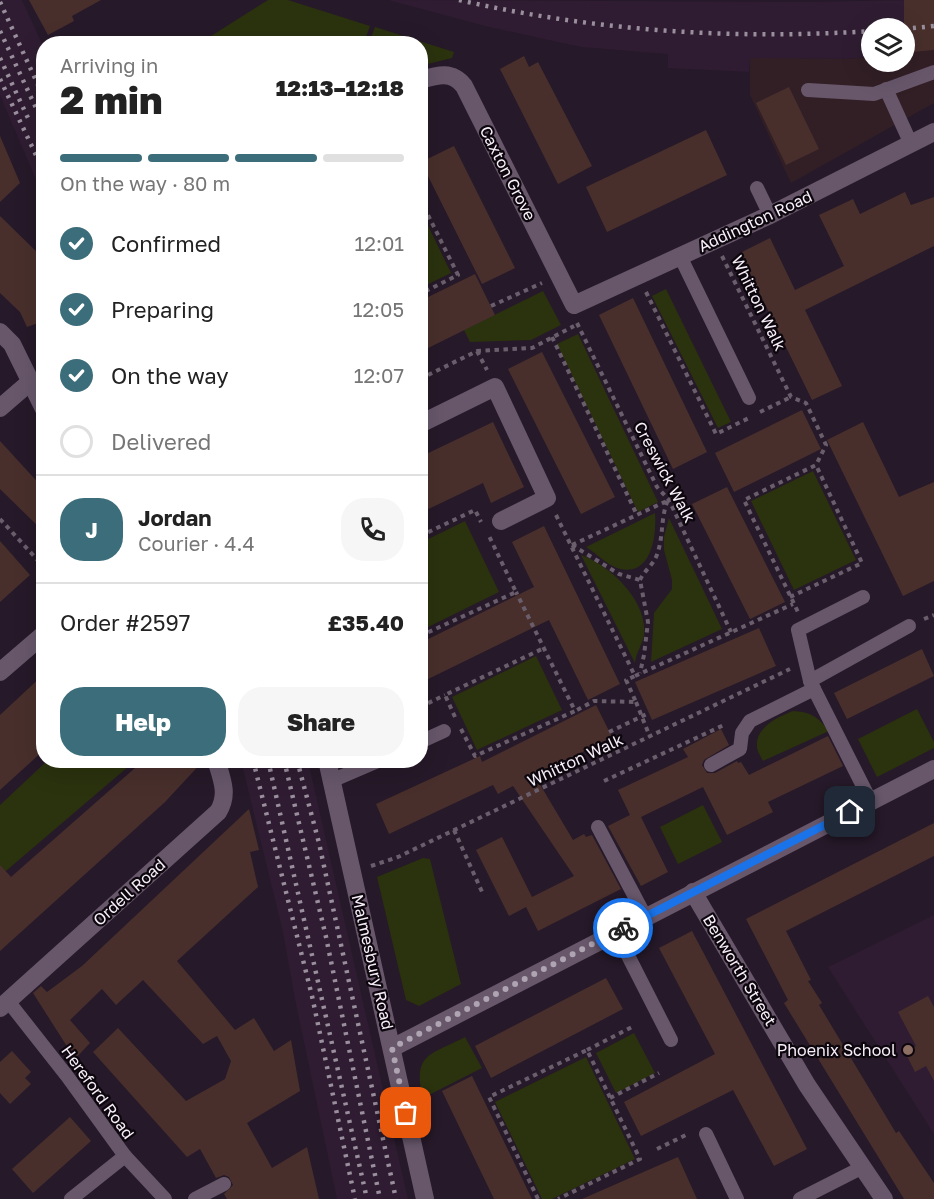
<!DOCTYPE html>
<html lang="en">
<head>
<meta charset="utf-8">
<style>
  :root { --surface:#fff; --page:#f6f6f6; --text:#222; --muted:#767676; --line:#e0e0e0; --accent:#3c6d7a }
  body { margin:0; font-family:"Golos Text",sans-serif; background:var(--page); color:var(--text); height:100vh; display:flex; flex-direction:column; font-size:22px; white-space:nowrap }
  * { box-sizing:border-box; margin:0 }
  p { font-size:20px; color:var(--muted) }
  .icon { flex:none; width:33px; height:33px; fill:none; stroke:currentColor; stroke-width:2; stroke-linecap:round; stroke-linejoin:round }
  .map { position:relative; flex:1; overflow:hidden }
  .panel { position:absolute; left:36px; top:36px; width:392px; height:732px; display:flex; flex-direction:column; background:var(--surface); border-radius:24px; box-shadow:0 6px 24px #0002 }
  .panel>* { flex:none }
  .fabs { position:absolute; left:861px; top:18px; display:grid; gap:12px }
  .fabs a { display:grid; place-items:center; width:54px; height:54px; border-radius:50%; background:var(--surface); box-shadow:0 6px 24px #0002; font-size:30px }
  .pin { position:absolute; display:grid; place-items:center; width:51px; height:51px; color:#fff; margin:-26px; border-radius:12px; box-shadow:0 3px 9px #0006 }
  .courier { position:absolute; display:grid; place-items:center; width:60px; height:60px; margin:-30px; border:4px solid #1a73e8; border-radius:50%; background:#fff; color:#222; box-shadow:0 2px 8px #0007 }
  .overview em { font-style:normal; font-weight:800 }
  .overview div { display:flex; flex-direction:column-reverse }
  .overview { display:flex; align-items:center; justify-content:space-between; height:102px; padding:0 24px }
  h1 { font-size:39px; font-weight:800; line-height:45px }
  .bar { display:grid; grid-template-columns:repeat(4,1fr); gap:9px 6px; align-content:center; height:72px; padding:0 24px }
  .bar i { height:8px; border-radius:4px; background:var(--line) }
  .bar .current { background:var(--accent) }
  .bar p { grid-column:span 4 }
  .line { display:flex; align-items:center; gap:15px; padding:0 24px; border-top:2px solid var(--line) }
  .line div { flex:1 }
  .round { display:grid; place-items:center; flex:none; width:63px; height:63px; border-radius:24px; background:var(--page) }
  ol { padding:0 24px; list-style:none }
  li { display:flex; align-items:center; gap:18px; height:66px }
  li p { margin-inline-start:auto }
  li .icon { padding:6px; border-radius:50%; background:var(--accent); color:#fff; stroke-width:4 }
  li:last-child { color:var(--muted) }
  li i { width:33px; height:33px; border:3px solid var(--line); border-radius:50% }
  .action { display:flex; gap:12px; margin-top:auto; padding:12px 24px }
  .action a { flex:1; height:69px; border-radius:24px; background:var(--accent); color:#fff; font-size:24px; font-weight:800; line-height:69px; text-align:center }
  .action a+a { background:var(--page); color:var(--text) }
  .map>svg:first-child { display:block }
  .built { fill:#2f1c32 }
  .industrial { fill:#321f26 }
  .green { fill:#2b320e }
  .building { fill:#482f2c }
  .lines { fill:none; stroke-linecap:round; stroke-linejoin:round }
  .path { stroke:#6a5e6d; stroke-width:4; stroke-dasharray:4.5 4.5; stroke-linecap:butt }
  .service { stroke:#68576b; stroke-width:14 }
  .minor { stroke:#68576b; stroke-width:18 }
  .rail { stroke:#9a8f9d; stroke-width:4.5; stroke-dasharray:3 6; stroke-linecap:butt }
  .done { stroke:#afa4b2; stroke-width:6; stroke-dasharray:0 10.8 }
  .route { stroke:#1a73e8; stroke-width:8 }
  .education-dot { fill:#8d6e63; stroke:#0c060d; stroke-width:2 }
  .labels { text-anchor:middle; dominant-baseline:central; stroke-width:4.5; stroke-linejoin:round; paint-order:stroke }
  .street-label { font-size:16px; fill:#f9effb; stroke:#0c060d }
  .poi-label { font-size:16px; fill:#f9effb; stroke:#0c060d; text-anchor:end }
</style>
</head>
<body>
<div class="map">
<svg width="934" height="1199" viewBox="0 0 934 1199">
  <rect width="100%" height="100%" fill="#261929"/>
  <!-- built -->
  <g class="built">
    <polygon points="0,0 22,0 43,46 43,196 0,95"/>
    <polygon points="388,0 798,2 919,0 904,28 872,28 871,57 848,59 750,58 749,72 668,68 668,54 581,47 485,26"/>
    <polygon points="241,761 308,761 408,1199 337,1199 295,999 283,932"/>
    <polygon points="934,915 934,1134 828,967"/>
  </g>
  <!-- industrial -->
  <polygon class="industrial" points="934,50 934,103 791,183 750,95 750,58 848,59 871,57 872,62 904,62 905,53"/>
  <!-- green -->
  <g class="green">
    <polygon points="268,0 288,0 370,26 364,43 200,43"/>
    <polygon points="375,27 454,52 452,58 420,66 420,44 369,43"/>
    <polygon points="420,209 451,273 420,288"/>
    <polygon points="666,289 731,422 718,428 652,296"/>
    <polygon points="543,291 561,325 531,340 470,342 464,330"/>
    <polygon points="578,334 658,502 638,512 557,344"/>
    <polygon points="813,471 856,560 794,590 751,501"/>
    <path d="M 655,513 C 657,536 651,579 617,568 C 606,564 596,553 586,547 Z"/>
    <polygon points="669,518 722,629 651,662 654,613 672,589 672,580 664,550 664,537"/>
    <polygon points="465,521 499,592 420,631 420,543"/>
    <path d="M 581,555 C 610,565 649,602 644,636 C 642,645 636,653 635,663 Z"/>
    <polygon points="536,656 562,710 477,750 452,697"/>
    <polygon points="917,709 934,742 934,748 877,777 858,739"/>
    <path d="M 793,711 C 811,712 818,717 829,731 L 763,761 C 761,757 757,751 757,747 C 755,727 778,717 793,711 Z"/>
    <polygon points="47,761 127,761 129,766 0,876 0,805"/>
    <polygon points="703,805 722,842 678,864 660,827"/>
    <polygon points="423,858 430,859 461,984 419,1006 406,1000 377,877"/>
    <polygon points="634,1033 655,1073 616,1093 596,1053"/>
    <path d="M 465,1037 L 482,1068 L 423,1098 C 412,1053 431,1055 465,1037 Z"/>
    <polygon points="586,1057 635,1159 552,1199 542,1199 495,1102"/>
  </g>
  <!-- building -->
  <g class="building">
    <polygon points="29,0 101,0 72,16 74,21 48,35"/>
    <polygon points="904,0 934,0 934,50 904,53"/>
    <polygon points="524,56 529,67 538,62 592,166 558,184 500,69"/>
    <polygon points="789,87 819,149 786,165 756,103"/>
    <polygon points="706,130 727,175 607,232 586,187"/>
    <polygon points="0,136 20,183 0,202"/>
    <polygon points="454,146 515,268 482,284 421,162"/>
    <polygon points="905,192 911,205 934,197 934,246 805,310 842,386 812,400 740,253 770,238 795,290 844,266 819,215 853,199 860,214"/>
    <polygon points="0,216 44,259 44,321 27,327 20,312 0,293"/>
    <polygon points="475,274 495,315 420,352 420,301"/>
    <polygon points="633,298 707,452 673,469 599,315"/>
    <polygon points="542,352 615,497 581,514 508,369"/>
    <polygon points="802,410 821,449 734,492 715,453"/>
    <polygon points="493,422 524,487 491,503 483,483 420,513 420,457"/>
    <polygon points="863,422 899,497 934,482 934,581 903,596 827,440"/>
    <polygon points="0,441 44,489 44,532 0,489"/>
    <polygon points="727,487 785,602 750,619 692,504"/>
    <polygon points="544,526 620,684 588,700 549,620 420,683 420,643 534,587 512,542"/>
    <polygon points="0,541 30,575 0,602"/>
    <polygon points="759,628 776,666 652,720 635,682"/>
    <polygon points="922,649 934,676 847,719 834,693"/>
    <polygon points="44,674 44,750 0,790 0,715"/>
    <polygon points="596,705 612,737 535,776 573,840 584,834 586,837 592,835 621,889 538,931 526,907 509,916 476,850 502,837 532,897 574,876 513,786 498,794 493,785 389,834 376,804 480,756 482,762"/>
    <polygon points="721,729 729,745 704,760 702,765 707,773 715,773 737,761 738,763 741,762 749,775 828,736 843,766 768,802 773,812 727,835 703,787 641,817 668,872 641,886 608,826 630,815 618,790 688,757 683,749"/>
    <polygon points="133,760 204,760 165,802 0,951 0,865 11,877 135,768"/>
    <polygon points="249,809 259,850 250,852 258,887 177,961 235,1030 254,1018 274,1051 291,1040 300,1091 247,1123 272,1168 307,1147 319,1199 227,1199 224,1194 233,1185 229,1177 224,1175 216,1178 200,1149 187,1157 93,1052 118,1028 186,1101 225,1079 231,1061 217,1036 203,1044 143,980 116,1005 102,989 70,1020 90,1043 75,1059 33,993 41,986 47,992 82,966"/>
    <polygon points="934,823 934,856 786,931 811,980 808,981 822,1003 819,1005 896,1133 899,1131 934,1183 934,1199 904,1199 784,1003 788,1000 746,919"/>
    <polygon points="692,931 807,1149 774,1166 733,1090 641,1136 624,1102 715,1054 659,948"/>
    <polygon points="606,978 623,1009 491,1078 475,1046"/>
    <polygon points="928,996 934,1007 934,1081 926,1066 915,1072 905,1052 916,1046 898,1012"/>
    <polygon points="12,1051 31,1072 25,1078 31,1084 10,1104 0,1093 0,1062"/>
    <polygon points="472,1076 532,1199 494,1199 442,1091"/>
    <polygon points="70,1117 91,1141 33,1193 12,1169"/>
    <polygon points="678,1157 697,1199 582,1199 664,1163"/>
  </g>
  <g class="lines">
    <!-- path -->
    <g class="path">
      <polyline points="420,152 425,140 425,97"/>
      <polyline points="420,199 458,275 420,294"/>
      <polyline points="722,256 791,397 806,403 826,445 816,465"/>
      <polyline points="646,292 716,434 751,417"/>
      <polyline points="491,306 542,283"/>
      <polyline points="577,323 657,487 669,500 731,632"/>
      <polyline points="552,337 637,515"/>
      <polyline points="477,351 487,370"/>
      <polyline points="420,379 477,351 532,348 574,326"/>
      <polyline points="760,412 791,397"/>
      <polyline points="556,515 635,676 626,680 636,702 594,701 575,711"/>
      <polyline points="0,519 44,567"/>
      <polyline points="420,536 475,510 481,522"/>
      <polyline points="572,545 619,574 640,580 648,622 644,655 640,673"/>
      <polyline points="572,545 669,500"/>
      <path d="M 640,580 C 644,571 652,566 656,557 C 664,539 660,518 668,500"/>
      <polyline points="790,597 862,563 816,465 744,500 798,612"/>
      <polyline points="924,619 934,615"/>
      <polyline points="420,636 516,592 489,536"/>
      <polyline points="635,676 793,604"/>
      <polyline points="636,702 650,737"/>
      <polyline points="420,707 445,695"/>
      <polyline points="455,717 445,695 544,648"/>
      <polyline points="461,729 475,756 575,711 516,592"/>
      <polyline points="609,732 649,713"/>
      <polyline points="604,781 726,724"/>
      <polyline points="454,830 483,894"/>
      <polyline points="371,866 398,857 790,669"/>
      <polyline points="587,1050 634,1026"/>
      <polyline points="610,1098 659,1073"/>
      <polyline points="657,1149 688,1134"/>
      <polyline points="538,1199 489,1097 587,1050 640,1159 558,1199"/>
    </g>
    <!-- service -->
    <g class="service">
      <polyline points="886,89 911,144"/>
      <polyline points="808,90 874,94 934,72"/>
      <polyline points="757,188 770,215"/>
      <polyline points="680,256 749,398"/>
      <polyline points="863,597 798,630 810,681 871,802"/>
      <polyline points="810,681 909,626"/>
      <polyline points="420,742 444,731"/>
      <polyline points="711,765 740,749 742,733 750,721 814,689"/>
      <polyline points="331,781 380,760"/>
      <polyline points="598,827 645,916"/>
      <polyline points="616,932 671,1040"/>
      <polyline points="8,1001 67,1076 125,1156 165,1199"/>
      <polyline points="706,1134 737,1199"/>
      <polyline points="71,1199 125,1156"/>
      <polyline points="195,1199 224,1184"/>
      <polyline points="800,1199 863,1167"/>
    </g>
    <!-- minor -->
    <g class="minor">
      <path d="M 420,80 C 437,75 452,70 464,86 L 574,305 L 770,215 L 934,132"/>
      <polyline points="0,332 12,344 44,409"/>
      <polyline points="0,408 30,382"/>
      <polyline points="420,424 495,387 547,498 501,521"/>
      <polyline points="0,672 44,634"/>
      <polyline points="327,760 425,1199"/>
      <polyline points="693,892 807,1085 884,1199"/>
      <path d="M 0,1008 L 218,812 C 229,795 222,779 216,760"/>
      <polyline points="392,1048 934,769"/>
    </g>
    <!-- rail -->
    <g class="rail">
      <path d="M 459,0 C 595,31 732,40 872,31"/>
      <polyline points="0,2 44,98"/>
      <polyline points="904,29 934,26"/>
      <polyline points="0,31 44,125"/>
      <polyline points="0,58 28,118"/>
      <polyline points="0,79 44,172"/>
      <polyline points="253,760 312,996 355,1199"/>
      <polyline points="268,760 367,1199"/>
      <polyline points="284,760 326,937 380,1199"/>
      <polyline points="297,760 319,843 396,1199"/>
    </g>
  </g>
  <g class="lines">
    <!-- done -->
    <polyline class="done" points="406,1113 392,1048 623,928"/>
    <!-- route -->
    <polyline class="route" points="623,928 850,812"/>
  </g>
  <!-- markers -->
  <circle class="education-dot" cx="908" cy="1050" r="6"/>
  <g class="labels">
    <!-- street labels -->
    <g class="street-label">
      <text transform="translate(508 173) rotate(63)">Caxton Grove</text>
      <text transform="translate(755 221) rotate(-25)">Addington Road</text>
      <text transform="translate(759 303) rotate(64)">Whitton Walk</text>
      <text transform="translate(665 472) rotate(62)">Creswick Walk</text>
      <text transform="translate(575 760) rotate(-25)">Whitton Walk</text>
      <text transform="translate(129 892) rotate(-42)">Ordell Road</text>
      <text transform="translate(373 962) rotate(77)">Malmesbury Road</text>
      <text transform="translate(740 970) rotate(59)">Benworth Street</text>
      <text transform="translate(98 1092) rotate(54)">Hereford Road</text>
    </g>
    <!-- poi labels -->
    <g class="poi-label">
      <text x="896" y="1050">Phoenix School</text>
    </g>
  </g>
</svg>
<div class="fabs">
<a><svg class="icon" aria-label="layers" viewBox="0 0 24 24"><path d="M12 4l9 5-9 5-9-5zM3 14l9 5 9-5"/></svg></a>
</div>
<div class="pin" style="left:406px;top:1113px;background:#ea580c"><svg class="icon" aria-label="bag" viewBox="0 0 24 24"><path d="M5 8h14l-1 12H6zM9 8a3 3 0 0 1 6 0"/></svg></div>
<div class="pin" style="left:850px;top:812px;background:#1f2937"><svg class="icon" aria-label="home" viewBox="0 0 24 24"><path d="M3 11l9-7 9 7M6 9v11h12V9"/></svg></div>
<div class="courier" style="left:623px;top:928px"><svg class="icon" aria-label="bike" viewBox="0 0 24 24"><circle cx="6" cy="16" r="4"/><circle cx="18" cy="16" r="4"/><path d="M6 16l4-8h5l3 8M10 8l3 8H6M13 5h3"/></svg></div>
<section class="panel">
<div class="overview"><div><h1>2 min</h1><p>Arriving in</p></div><em>12:13–12:18</em></div>
<div class="bar"><i class="current"></i><i class="current"></i><i class="current"></i><i></i><p>On the way · 80 m</p></div>
<ol>
<li><svg class="icon" aria-label="check" viewBox="0 0 24 24"><path d="M5 12l5 5 9-10"/></svg>Confirmed<p>12:01</p></li>
<li><svg class="icon" aria-label="check" viewBox="0 0 24 24"><path d="M5 12l5 5 9-10"/></svg>Preparing<p>12:05</p></li>
<li><svg class="icon" aria-label="check" viewBox="0 0 24 24"><path d="M5 12l5 5 9-10"/></svg>On the way<p>12:07</p></li>
<li><i></i>Delivered</li>
</ol>
<div class="line" style="height:108px"><b class="round" style="background:var(--accent);color:#fff">J</b><div><b>Jordan</b><p>Courier · 4.4</p></div><a class="round"><svg class="icon" aria-label="phone" viewBox="0 0 24 24"><path d="M5 4h4l2 5-3 2q2 4 5 5l2-3 5 2v4C11 20 4 13 5 4z"/></svg></a></div>
<div class="line" style="height:78px"><div>Order #2597</div><b>£35.40</b></div>
<div class="action"><a>Help</a><a>Share</a></div>
</section>
</div>
</body>
</html>
